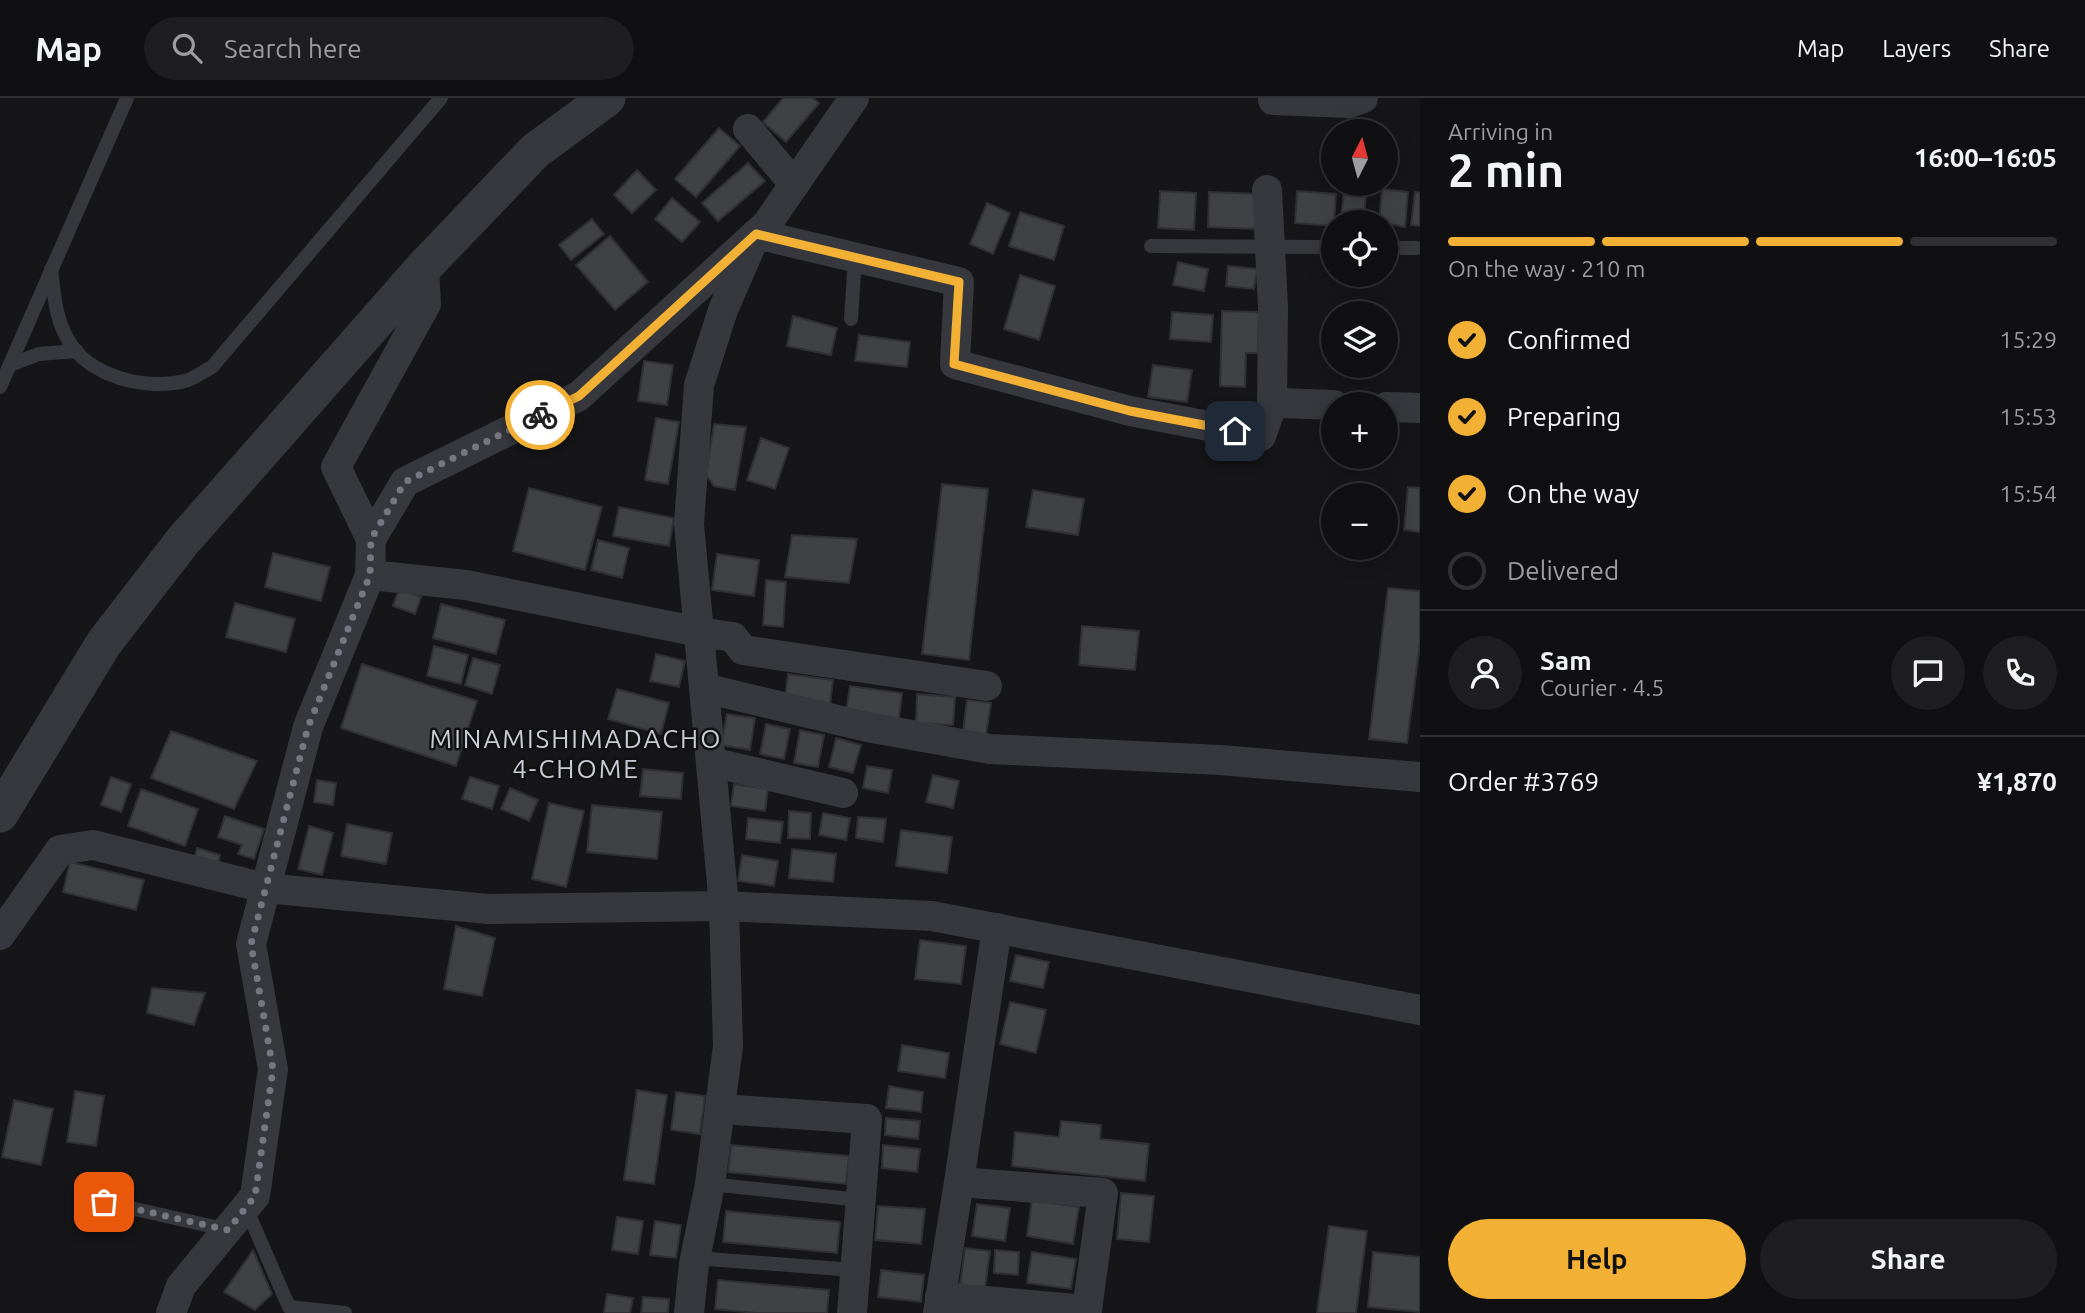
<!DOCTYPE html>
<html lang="en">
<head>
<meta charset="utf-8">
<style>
  :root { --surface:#101012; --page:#1e1e20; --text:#f1f3f6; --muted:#9c9d9f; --line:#303032; --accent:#f2b134 }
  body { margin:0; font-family:Ubuntu,sans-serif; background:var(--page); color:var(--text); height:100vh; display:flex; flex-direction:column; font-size:26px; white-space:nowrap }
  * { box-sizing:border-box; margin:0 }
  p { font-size:23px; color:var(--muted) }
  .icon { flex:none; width:38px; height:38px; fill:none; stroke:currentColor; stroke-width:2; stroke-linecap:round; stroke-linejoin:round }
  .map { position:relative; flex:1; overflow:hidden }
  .sheet { display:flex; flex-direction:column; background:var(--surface); width:665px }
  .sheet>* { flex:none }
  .needle { width:46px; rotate:6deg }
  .tools { position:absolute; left:1321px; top:21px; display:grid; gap:14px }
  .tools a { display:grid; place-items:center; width:77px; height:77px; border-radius:50%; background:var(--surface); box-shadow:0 4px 18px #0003,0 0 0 2px var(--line); font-size:35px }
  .pin { position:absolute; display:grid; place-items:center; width:60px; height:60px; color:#fff; margin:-30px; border-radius:14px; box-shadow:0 4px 10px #0006 }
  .courier { position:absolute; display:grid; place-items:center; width:70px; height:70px; margin:-35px; border:5px solid #f2b134; border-radius:50%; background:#fff; color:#222; box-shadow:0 2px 9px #0007 }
  .headline em { font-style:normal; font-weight:700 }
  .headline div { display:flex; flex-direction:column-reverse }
  .headline { display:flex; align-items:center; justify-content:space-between; height:119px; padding:0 28px }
  h1 { font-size:46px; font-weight:700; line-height:52px }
  .bar { display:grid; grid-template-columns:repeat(4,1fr); gap:10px 7px; align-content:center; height:84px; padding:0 28px }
  .bar i { height:9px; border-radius:5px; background:var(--line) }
  .bar .on { background:var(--accent) }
  .bar p { grid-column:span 4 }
  .line { display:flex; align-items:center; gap:18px; padding:0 28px; border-top:2px solid var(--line) }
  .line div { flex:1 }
  .round { display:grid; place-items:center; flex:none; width:74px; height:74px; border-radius:37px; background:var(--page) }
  ol { padding:0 28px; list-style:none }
  li { display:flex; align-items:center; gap:21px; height:77px }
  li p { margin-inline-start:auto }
  li .icon { padding:7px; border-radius:50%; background:var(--accent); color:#111; stroke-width:4 }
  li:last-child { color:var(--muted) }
  li i { width:38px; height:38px; border:4px solid var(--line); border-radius:50% }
  .primary-button { display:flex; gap:14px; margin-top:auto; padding:14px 28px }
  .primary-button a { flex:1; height:80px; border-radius:42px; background:var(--accent); color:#111; font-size:28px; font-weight:700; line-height:80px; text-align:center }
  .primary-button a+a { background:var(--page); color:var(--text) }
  header { display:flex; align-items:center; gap:42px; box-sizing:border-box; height:98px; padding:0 35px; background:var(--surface); border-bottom:2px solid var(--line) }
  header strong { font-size:33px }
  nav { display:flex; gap:38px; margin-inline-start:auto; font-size:24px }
  .search { width:490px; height:63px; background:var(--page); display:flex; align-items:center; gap:18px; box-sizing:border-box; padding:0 24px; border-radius:38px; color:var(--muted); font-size:26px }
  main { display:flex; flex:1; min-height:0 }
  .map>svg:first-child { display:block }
  .building { fill:#404145; stroke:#303034; stroke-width:2 }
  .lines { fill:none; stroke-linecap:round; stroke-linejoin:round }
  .service { stroke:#37383d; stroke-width:14 }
  .minor { stroke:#37383d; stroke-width:30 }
  .tertiary { stroke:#37383d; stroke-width:37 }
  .done { stroke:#757880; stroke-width:7; stroke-dasharray:0 12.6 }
  .route { stroke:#f2b134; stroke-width:9 }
  .labels { text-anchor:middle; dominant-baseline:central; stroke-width:5; stroke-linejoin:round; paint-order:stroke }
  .neighbourhood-label { font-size:26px; letter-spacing:2px; fill:#c9ccd4; stroke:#111113 }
</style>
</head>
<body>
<header>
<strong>Map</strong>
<div class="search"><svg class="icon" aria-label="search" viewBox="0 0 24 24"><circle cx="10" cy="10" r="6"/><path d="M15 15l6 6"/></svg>Search here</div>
<nav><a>Map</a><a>Layers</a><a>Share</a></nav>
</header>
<main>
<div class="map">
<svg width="1420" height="1215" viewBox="0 0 1420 1215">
  <rect width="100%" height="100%" fill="#161618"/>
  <!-- building -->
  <g class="building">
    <polygon points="783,0 813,0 819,5 786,44 763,24"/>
    <polygon points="719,30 740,48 696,99 675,81"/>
    <polygon points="748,65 765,83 718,123 702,105"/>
    <polygon points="637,72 656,92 632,115 614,97"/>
    <polygon points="1382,91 1408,94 1405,129 1379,124"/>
    <polygon points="1160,93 1196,95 1194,132 1158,130"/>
    <polygon points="1297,93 1336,96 1334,128 1295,125"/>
    <polygon points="1344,93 1366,95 1364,123 1341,120"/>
    <polygon points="1209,94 1257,96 1256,131 1208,129"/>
    <polygon points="1415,94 1420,95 1420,128 1411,127"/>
    <polygon points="672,100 700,124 682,144 655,121"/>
    <polygon points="987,105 1010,115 993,156 970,146"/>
    <polygon points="1020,114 1064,128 1054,162 1009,148"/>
    <polygon points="592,121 604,136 571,162 559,147"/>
    <polygon points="610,138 648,184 615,212 576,167"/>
    <polygon points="1178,164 1208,171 1204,193 1173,187"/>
    <polygon points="1228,168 1257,171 1254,191 1226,188"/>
    <polygon points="1020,177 1055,188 1039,242 1004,231"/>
    <polygon points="1222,213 1259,214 1258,255 1246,255 1245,289 1220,288"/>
    <polygon points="1172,214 1213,217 1211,244 1170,241"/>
    <polygon points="793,218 837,230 831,257 787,248"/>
    <polygon points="859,237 910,244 907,269 855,263"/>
    <polygon points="644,263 673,267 667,307 638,303"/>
    <polygon points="1153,267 1192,272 1187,304 1148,299"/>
    <polygon points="656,320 679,324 668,386 645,382"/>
    <polygon points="714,326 746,329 735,392 714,388 706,377"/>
    <polygon points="761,340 789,350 775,391 747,382"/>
    <polygon points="942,386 988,391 969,562 922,556"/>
    <polygon points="1408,389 1420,390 1420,434 1404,432"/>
    <polygon points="529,390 602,409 585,472 513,453"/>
    <polygon points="1033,392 1084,401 1078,437 1026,429"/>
    <polygon points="619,409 674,420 669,448 613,438"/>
    <polygon points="792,437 857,441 849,485 785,479"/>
    <polygon points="598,442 629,450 622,480 591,472"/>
    <polygon points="273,455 330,469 321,503 265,489"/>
    <polygon points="717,456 759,462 754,498 712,492"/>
    <polygon points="766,482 786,484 783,529 763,527"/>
    <polygon points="1388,490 1420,493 1420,545 1407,645 1369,641"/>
    <polygon points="399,491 421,499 415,516 393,508"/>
    <polygon points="235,505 295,521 286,554 226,539"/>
    <polygon points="441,506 505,522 496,556 433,540"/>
    <polygon points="1082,528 1139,533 1135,572 1079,567"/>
    <polygon points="434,548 468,557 461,586 427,578"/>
    <polygon points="656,556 685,563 679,589 650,583"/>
    <polygon points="473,560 500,567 492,596 465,587"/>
    <polygon points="362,566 477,603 456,668 341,630"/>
    <polygon points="788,576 833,582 830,607 785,601"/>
    <polygon points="850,588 902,595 899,621 846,614"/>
    <polygon points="617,591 669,605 661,636 608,621"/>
    <polygon points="917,596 955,599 953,627 916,625"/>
    <polygon points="967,602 991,605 986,637 963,634"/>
    <polygon points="727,616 755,620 750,652 721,647"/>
    <polygon points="766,626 790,631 784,661 760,656"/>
    <polygon points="800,632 824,637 818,669 794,665"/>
    <polygon points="171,633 257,663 234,711 151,680"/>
    <polygon points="836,640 861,647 853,675 829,669"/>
    <polygon points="867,668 892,672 888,695 863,690"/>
    <polygon points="643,671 683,675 681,701 640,698"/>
    <polygon points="933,677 959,683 953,710 926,704"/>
    <polygon points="111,679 131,686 121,714 101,707"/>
    <polygon points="470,679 499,688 492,711 462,701"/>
    <polygon points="317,682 336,685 333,707 314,704"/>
    <polygon points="734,686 768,691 765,713 731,708"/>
    <polygon points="510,690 538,702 529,723 501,711"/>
    <polygon points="141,691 198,711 185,748 128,728"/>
    <polygon points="549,705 584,713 566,789 532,781"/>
    <polygon points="592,707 662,714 657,761 587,754"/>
    <polygon points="789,713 811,715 810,741 788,740"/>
    <polygon points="823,715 850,720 846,742 819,737"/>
    <polygon points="225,718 264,731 254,761 238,756 242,747 218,739"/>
    <polygon points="858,719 886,721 883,744 856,740"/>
    <polygon points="748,720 783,724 780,745 746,741"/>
    <polygon points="347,726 392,735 386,766 341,758"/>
    <polygon points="309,728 333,735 322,777 298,771"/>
    <polygon points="901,732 952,739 947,775 896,768"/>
    <polygon points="197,750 220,757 216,772 193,766"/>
    <polygon points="792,751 836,756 833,784 789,780"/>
    <polygon points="742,757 778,763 774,788 738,783"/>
    <polygon points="70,764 144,782 136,812 63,794"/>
    <polygon points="456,828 495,840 482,898 444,891"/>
    <polygon points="920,842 966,848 961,886 915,881"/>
    <polygon points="1016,857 1049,864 1043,890 1010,883"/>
    <polygon points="152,890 205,895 194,927 147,915"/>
    <polygon points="1010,904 1046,912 1036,955 1000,946"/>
    <polygon points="902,947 949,955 945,980 898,973"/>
    <polygon points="889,988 923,994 921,1014 886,1010"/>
    <polygon points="637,992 667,997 654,1086 624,1082"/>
    <polygon points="75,993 104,998 96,1048 67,1044"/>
    <polygon points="676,994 705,998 700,1036 671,1032"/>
    <polygon points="14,1002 53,1011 41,1067 2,1059"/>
    <polygon points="886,1020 920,1023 918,1041 885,1037"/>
    <polygon points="1061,1023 1101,1027 1100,1041 1149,1046 1145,1083 1012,1068 1015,1034 1059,1039"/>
    <polygon points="731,1047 849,1058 846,1086 728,1074"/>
    <polygon points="883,1047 920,1051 917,1074 882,1070"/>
    <polygon points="1121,1095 1154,1098 1149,1144 1117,1141"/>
    <polygon points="1032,1102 1079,1109 1073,1146 1027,1138"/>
    <polygon points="977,1106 1010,1110 1005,1143 972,1138"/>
    <polygon points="878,1108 925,1111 921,1146 875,1142"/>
    <polygon points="726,1113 840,1124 837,1155 723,1144"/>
    <polygon points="617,1119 643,1123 638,1156 612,1152"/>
    <polygon points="655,1123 681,1127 676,1160 650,1157"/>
    <polygon points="1329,1128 1367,1133 1356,1215 1317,1215"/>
    <polygon points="965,1150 990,1153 985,1190 960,1187"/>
    <polygon points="253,1152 272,1196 255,1212 224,1194"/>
    <polygon points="995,1152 1019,1154 1018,1177 994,1175"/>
    <polygon points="1032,1154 1076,1161 1071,1191 1027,1185"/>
    <polygon points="1373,1154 1420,1159 1420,1214 1368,1209"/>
    <polygon points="881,1172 924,1177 921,1204 878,1199"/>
    <polygon points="718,1182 829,1192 827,1215 756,1215 715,1211"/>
    <polygon points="607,1196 633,1200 630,1215 604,1215"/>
    <polygon points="643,1199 669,1201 668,1215 641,1215"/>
  </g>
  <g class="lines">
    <!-- service -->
    <g class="service">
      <polyline points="1151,148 1334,149"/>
      <polyline points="1386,150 1416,150"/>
      <path d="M 51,171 C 54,194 55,219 67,240 C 87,279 148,294 188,282 C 196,279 204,273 212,269 L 441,0"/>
      <polyline points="851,221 855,159"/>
      <polyline points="10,267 39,256 77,253"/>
      <polyline points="0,289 127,0"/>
      <polyline points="710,1086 860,1102"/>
      <polyline points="104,1104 228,1132"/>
      <polyline points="246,1110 289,1209 345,1215"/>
      <polyline points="695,1160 854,1172"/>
    </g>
    <!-- minor -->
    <g class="minor">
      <polyline points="1273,2 1349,5 1363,0"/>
      <polyline points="748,31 794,86"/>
      <polyline points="1267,92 1273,209 1272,307"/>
      <polyline points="1386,309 1420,310"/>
      <polyline points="371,441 336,369 426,206 424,169"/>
      <polyline points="370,477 466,487 699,534 733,539 743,552 987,588"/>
      <polyline points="704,590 867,629 990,651 1220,662 1420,679"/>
      <polyline points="711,664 843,695"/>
      <polyline points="0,837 60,752 93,747 265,790 488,811 724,808 932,818 1420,912"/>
      <polyline points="721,1011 867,1021 852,1215"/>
      <polyline points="940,1199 1087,1212 1103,1095 959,1084"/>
      <polyline points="171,1215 181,1188 255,1098 273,971 251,846 308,629 370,477 371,441 405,384 579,298 767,126 854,0"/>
      <polyline points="689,1215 694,1166 710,1086 728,948 724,808 689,426 699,287 723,212 756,136 959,184 955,266 1130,313 1261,338 1272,307 1280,305 1334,307"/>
      <polyline points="938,1215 959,1084 997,830"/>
    </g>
    <!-- tertiary -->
    <polyline class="tertiary" points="0,716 104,545 182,444 424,169 535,53 607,0"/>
  </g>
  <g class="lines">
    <!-- done -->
    <polyline class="done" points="104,1104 228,1132 255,1098 273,971 251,846 308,629 370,477 371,441 405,384 540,317"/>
    <!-- route -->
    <polyline class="route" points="540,317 579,298 756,136 959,184 954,266 1130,313 1235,333"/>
  </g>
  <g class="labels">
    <!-- neighbourhood labels -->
    <g class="neighbourhood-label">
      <text x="576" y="640">MINAMISHIMADACHO<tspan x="576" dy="30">4-CHOME</tspan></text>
    </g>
  </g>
</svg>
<div class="tools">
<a><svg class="needle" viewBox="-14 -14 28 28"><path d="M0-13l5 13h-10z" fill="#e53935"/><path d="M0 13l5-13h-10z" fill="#9c9d9f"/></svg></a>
<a><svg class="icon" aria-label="locate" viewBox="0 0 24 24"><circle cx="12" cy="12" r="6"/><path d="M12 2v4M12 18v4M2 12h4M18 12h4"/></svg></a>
<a><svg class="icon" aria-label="layers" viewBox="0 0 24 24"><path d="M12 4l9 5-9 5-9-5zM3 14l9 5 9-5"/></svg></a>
<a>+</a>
<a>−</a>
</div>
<div class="pin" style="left:104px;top:1104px;background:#ea580c"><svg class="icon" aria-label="bag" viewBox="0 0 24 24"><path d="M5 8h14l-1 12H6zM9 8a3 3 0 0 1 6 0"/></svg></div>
<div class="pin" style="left:1235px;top:333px;background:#1f2937"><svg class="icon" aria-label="home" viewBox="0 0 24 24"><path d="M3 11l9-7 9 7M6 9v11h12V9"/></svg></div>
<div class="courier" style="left:540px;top:317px"><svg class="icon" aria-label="bike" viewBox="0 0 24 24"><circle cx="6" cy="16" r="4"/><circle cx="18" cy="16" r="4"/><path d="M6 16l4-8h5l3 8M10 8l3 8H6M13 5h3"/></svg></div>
</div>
<section class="sheet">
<div class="headline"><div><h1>2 min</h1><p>Arriving in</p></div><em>16:00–16:05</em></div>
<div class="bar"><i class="on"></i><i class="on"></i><i class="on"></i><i></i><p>On the way · 210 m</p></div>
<ol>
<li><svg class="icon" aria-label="check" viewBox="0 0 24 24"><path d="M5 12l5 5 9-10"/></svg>Confirmed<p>15:29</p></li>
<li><svg class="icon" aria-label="check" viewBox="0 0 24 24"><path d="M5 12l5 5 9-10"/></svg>Preparing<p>15:53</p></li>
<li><svg class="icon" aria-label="check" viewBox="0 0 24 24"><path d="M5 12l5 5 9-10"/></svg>On the way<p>15:54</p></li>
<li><i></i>Delivered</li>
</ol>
<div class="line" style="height:126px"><a class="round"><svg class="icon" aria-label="person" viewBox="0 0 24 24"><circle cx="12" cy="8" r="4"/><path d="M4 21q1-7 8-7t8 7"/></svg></a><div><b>Sam</b><p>Courier · 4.5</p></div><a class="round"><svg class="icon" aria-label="chat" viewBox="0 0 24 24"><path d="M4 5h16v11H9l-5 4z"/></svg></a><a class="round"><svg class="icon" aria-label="phone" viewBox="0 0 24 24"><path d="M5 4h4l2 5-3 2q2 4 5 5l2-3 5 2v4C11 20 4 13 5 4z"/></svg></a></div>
<div class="line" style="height:91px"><div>Order #3769</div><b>¥1,870</b></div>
<div class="primary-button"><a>Help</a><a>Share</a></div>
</section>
</main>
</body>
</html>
